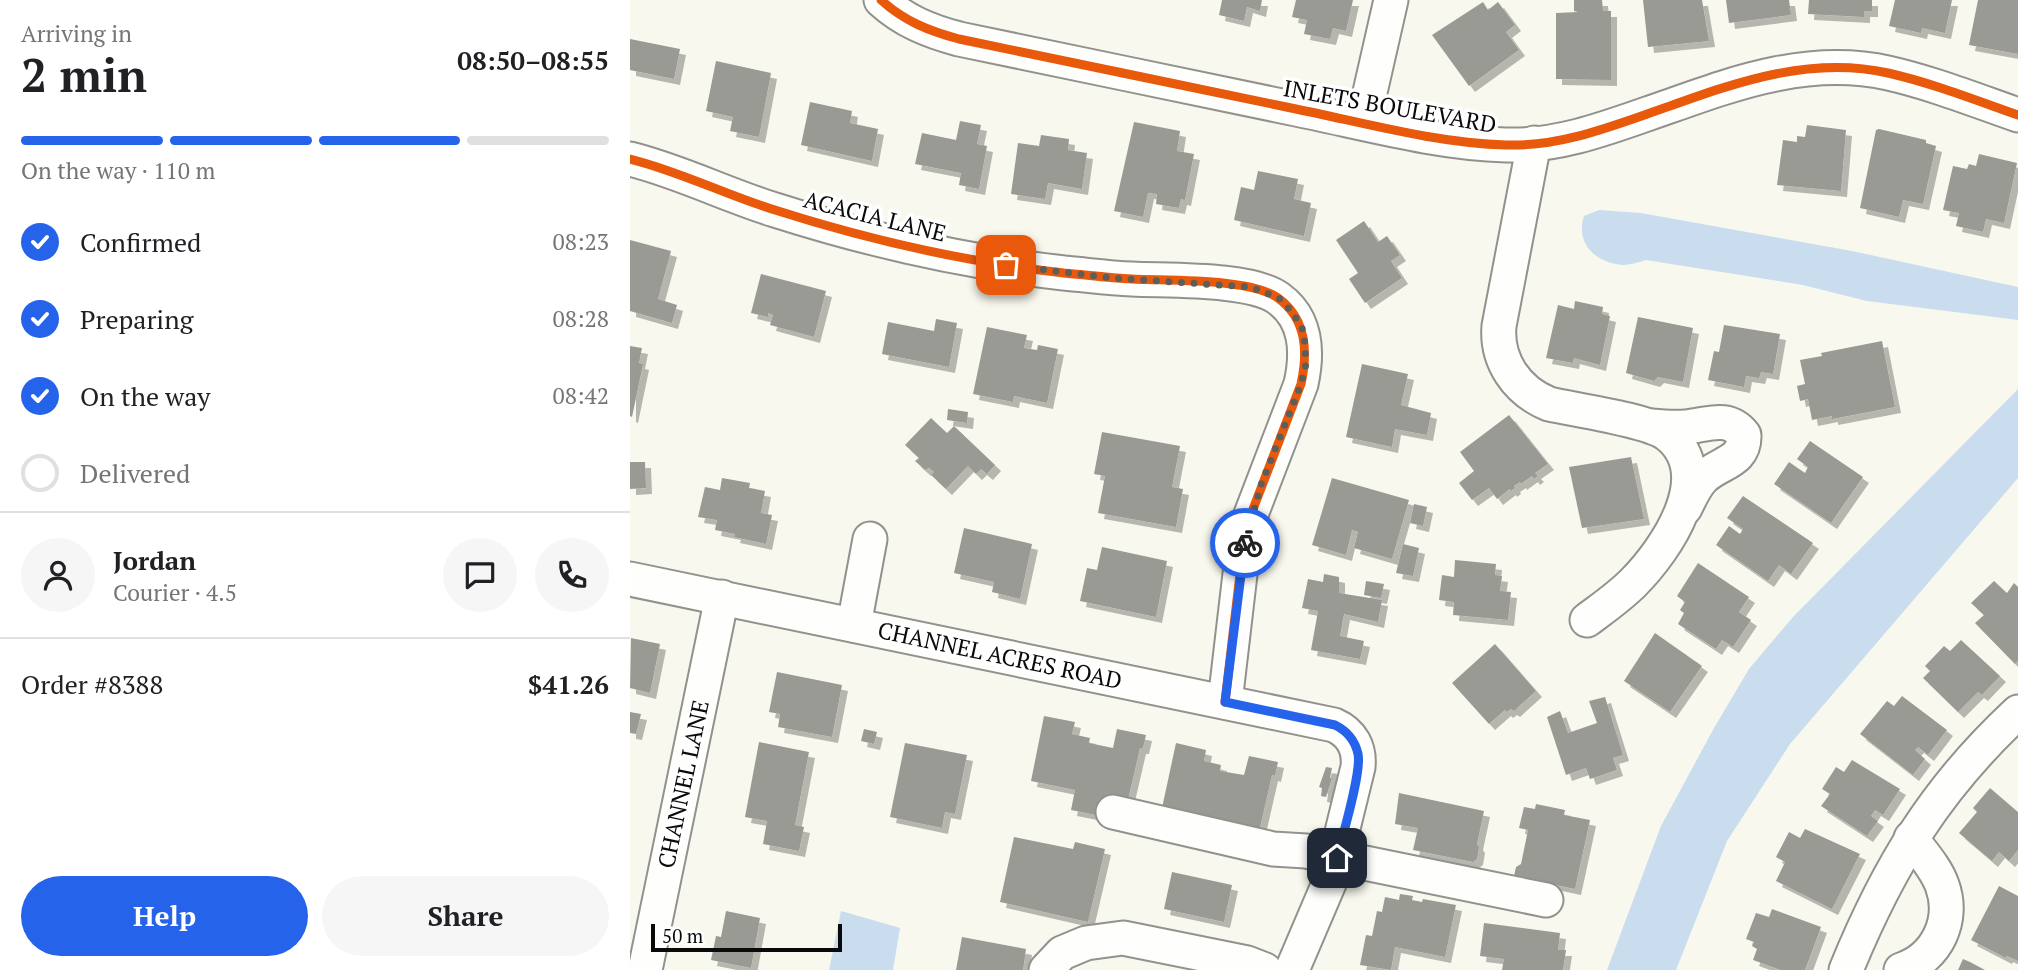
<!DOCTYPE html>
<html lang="en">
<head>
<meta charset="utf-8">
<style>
  :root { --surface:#fff; --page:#f6f6f6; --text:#202124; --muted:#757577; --line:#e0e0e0; --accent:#2563eb }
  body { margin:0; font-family:"PT Serif",serif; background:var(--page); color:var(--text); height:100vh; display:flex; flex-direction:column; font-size:26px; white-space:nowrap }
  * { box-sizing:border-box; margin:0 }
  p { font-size:23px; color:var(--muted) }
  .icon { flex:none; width:38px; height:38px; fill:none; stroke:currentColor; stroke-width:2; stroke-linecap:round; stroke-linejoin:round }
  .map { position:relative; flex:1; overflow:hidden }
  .panel { display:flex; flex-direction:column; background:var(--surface); width:630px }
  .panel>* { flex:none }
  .scale { position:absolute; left:21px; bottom:18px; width:191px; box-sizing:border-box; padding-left:7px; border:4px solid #0a0a0a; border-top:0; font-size:19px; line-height:24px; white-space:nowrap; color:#0a0a0a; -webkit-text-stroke:5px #fff; paint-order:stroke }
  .pin { position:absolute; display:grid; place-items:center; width:60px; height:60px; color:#fff; margin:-30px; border-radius:14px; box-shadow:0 4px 10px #0006 }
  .courier { position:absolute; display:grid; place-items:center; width:70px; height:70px; margin:-35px; border:5px solid #2563eb; border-radius:50%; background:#fff; color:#222; box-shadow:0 2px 9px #0007 }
  .headline em { font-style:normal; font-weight:700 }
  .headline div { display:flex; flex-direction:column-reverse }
  .headline { display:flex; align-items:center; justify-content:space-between; height:119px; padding:0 21px }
  h1 { font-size:46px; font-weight:700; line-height:52px }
  .bar { display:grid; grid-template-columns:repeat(4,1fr); gap:10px 7px; align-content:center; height:84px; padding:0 21px }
  .bar i { height:9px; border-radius:5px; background:var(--line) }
  .bar .current { background:var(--accent) }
  .bar p { grid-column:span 4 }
  .line { display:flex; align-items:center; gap:18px; padding:0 21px; border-top:2px solid var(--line) }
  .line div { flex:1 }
  .round { display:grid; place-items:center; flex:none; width:74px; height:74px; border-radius:37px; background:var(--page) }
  ol { padding:0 21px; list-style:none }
  li { display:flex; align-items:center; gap:21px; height:77px }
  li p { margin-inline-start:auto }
  li .icon { padding:7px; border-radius:50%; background:var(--accent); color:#fff; stroke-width:4 }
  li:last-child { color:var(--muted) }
  li i { width:38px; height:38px; border:4px solid var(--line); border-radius:50% }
  .primary-button { display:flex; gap:14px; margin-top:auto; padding:14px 21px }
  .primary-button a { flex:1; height:80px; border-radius:42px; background:var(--accent); color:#fff; font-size:28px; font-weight:700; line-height:80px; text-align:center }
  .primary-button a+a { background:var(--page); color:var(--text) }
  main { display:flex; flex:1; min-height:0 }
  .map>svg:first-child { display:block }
  .water { fill:#c9ddee }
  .building { fill:#9a9a94; filter:url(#shadow) }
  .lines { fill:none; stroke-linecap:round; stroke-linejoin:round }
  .minor-casing { stroke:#91918d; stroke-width:37 }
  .minor { stroke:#fefefc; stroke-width:33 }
  .cycleway-casing { stroke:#fff; stroke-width:13 }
  .cycleway { stroke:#e8590c; stroke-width:9 }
  .done { stroke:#5d5d5a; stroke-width:7; stroke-dasharray:0 12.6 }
  .route { stroke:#2563eb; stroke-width:9 }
  .labels { text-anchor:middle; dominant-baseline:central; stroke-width:7; stroke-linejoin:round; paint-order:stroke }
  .street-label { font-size:23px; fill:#0a0a0a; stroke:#fff }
</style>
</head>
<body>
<main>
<section class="panel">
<div class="headline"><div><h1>2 min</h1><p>Arriving in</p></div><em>08:50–08:55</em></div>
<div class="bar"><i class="current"></i><i class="current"></i><i class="current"></i><i></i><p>On the way · 110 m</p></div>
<ol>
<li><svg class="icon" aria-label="check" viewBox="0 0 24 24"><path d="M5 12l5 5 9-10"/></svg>Confirmed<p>08:23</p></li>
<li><svg class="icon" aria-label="check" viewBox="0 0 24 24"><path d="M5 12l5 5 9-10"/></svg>Preparing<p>08:28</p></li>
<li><svg class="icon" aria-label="check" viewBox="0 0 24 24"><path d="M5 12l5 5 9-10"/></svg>On the way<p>08:42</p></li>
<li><i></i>Delivered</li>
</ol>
<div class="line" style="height:126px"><a class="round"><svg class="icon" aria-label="person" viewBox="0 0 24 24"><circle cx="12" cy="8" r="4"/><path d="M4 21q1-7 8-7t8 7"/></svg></a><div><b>Jordan</b><p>Courier · 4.5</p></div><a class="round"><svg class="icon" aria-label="chat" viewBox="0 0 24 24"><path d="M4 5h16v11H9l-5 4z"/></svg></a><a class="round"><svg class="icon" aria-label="phone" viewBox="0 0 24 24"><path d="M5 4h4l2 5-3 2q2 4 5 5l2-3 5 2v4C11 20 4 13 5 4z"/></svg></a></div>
<div class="line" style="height:91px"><div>Order #8388</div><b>$41.26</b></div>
<div class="primary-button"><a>Help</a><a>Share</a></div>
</section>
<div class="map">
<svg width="1388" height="970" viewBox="0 0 1388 970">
  <defs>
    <filter id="shadow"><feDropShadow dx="6" dy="6" stdDeviation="0" flood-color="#0004"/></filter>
  </defs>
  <rect width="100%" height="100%" fill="#f8f8ee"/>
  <!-- water -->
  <g class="water">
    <path d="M 969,210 L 1011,213 L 1222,251 L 1388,287 L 1388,320 L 1237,301 L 1173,285 L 1016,260 C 1009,262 1000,265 993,265 C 966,263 945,244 954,216 Z"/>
    <polygon points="1388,389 1388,478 1160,744 1097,841 1046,970 977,970 1031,826 1084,728 1119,669 1163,617"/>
    <polygon points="211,911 270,928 263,970 199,970"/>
  </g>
  <!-- building -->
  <g class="building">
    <polygon points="592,0 632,0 630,11 617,7 614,21 589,15"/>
    <polygon points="666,0 723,0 716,31 703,28 700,39 674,34 677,20 662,17"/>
    <polygon points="944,0 972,0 973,11 981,11 981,80 926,79 926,13 948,12 944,11"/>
    <polygon points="1013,0 1072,0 1079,41 1018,47"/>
    <polygon points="1096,0 1159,0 1161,15 1099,23"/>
    <polygon points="1179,0 1242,0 1242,11 1234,11 1234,17 1178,14"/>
    <polygon points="1265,0 1322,0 1315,33 1292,28 1291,33 1259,26"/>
    <polygon points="1348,0 1388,0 1388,54 1339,45"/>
    <polygon points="853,2 858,10 868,2 885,25 876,32 889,50 839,86 802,35"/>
    <polygon points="0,39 50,49 44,79 0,70"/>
    <polygon points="86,61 141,73 129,137 100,131 103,117 76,111"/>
    <polygon points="180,102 222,111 220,123 248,129 242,161 171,145"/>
    <polygon points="330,121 351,125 347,144 357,146 349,189 329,185 331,173 285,164 292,133 326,140"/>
    <polygon points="504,122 550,131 547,151 564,154 555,200 551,199 549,208 526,204 527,194 518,193 513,217 484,211"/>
    <polygon points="1177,125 1216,130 1211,191 1147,185 1153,140 1167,142 1167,136 1175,137"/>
    <polygon points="1249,129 1296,140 1296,143 1306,146 1293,204 1273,200 1269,217 1230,208 1246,130"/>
    <polygon points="411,135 439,139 438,150 457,153 452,189 418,183 415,199 381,194 388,143 409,146"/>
    <polygon points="1349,154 1387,163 1374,223 1356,219 1353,232 1326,226 1329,213 1313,210 1323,166 1337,169 1339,164 1346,166"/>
    <polygon points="628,171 668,179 664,199 681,203 674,236 604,220 611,187 624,190"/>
    <polygon points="734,221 748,242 757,236 770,255 761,261 772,278 735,303 719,279 728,273 706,240"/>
    <polygon points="0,240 41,251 28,299 47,305 42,323 0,311"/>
    <polygon points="131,274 196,291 184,337 140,325 143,315 138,313 138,317 121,313"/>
    <polygon points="945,301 973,307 972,314 980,316 970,365 944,358 943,363 916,358 928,305 944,309"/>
    <polygon points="1008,317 1063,328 1053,382 1028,377 1024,381 996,373"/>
    <polygon points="306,319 327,323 319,367 252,354 258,322 304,331"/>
    <polygon points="1094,325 1150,334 1143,374 1131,372 1129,378 1116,376 1114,387 1078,380 1084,351 1089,352"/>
    <polygon points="357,327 397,335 394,348 407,350 408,345 428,349 417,403 384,396 383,402 343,394"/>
    <polygon points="1252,341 1265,407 1202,419 1202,416 1182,420 1178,399 1170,401 1167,386 1175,384 1170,360 1192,356 1191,353"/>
    <polygon points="0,346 12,348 9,363 13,364 2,417 0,416"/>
    <polygon points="732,364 778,374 771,405 801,413 797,435 765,429 762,447 716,437"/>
    <polygon points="318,409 338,412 337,423 317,420"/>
    <polygon points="879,415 918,464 905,473 908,476 904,479 902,476 891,484 890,482 884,486 885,488 881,491 880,489 867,499 859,488 842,500 829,483 844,471 830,452"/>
    <polygon points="301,418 317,433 324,426 365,465 357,474 351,469 346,474 338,466 316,489 301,475 304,472 299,468 295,470 285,461 289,458 275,445"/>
    <polygon points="472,432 550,446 542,487 553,489 546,527 468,513 475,476 464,474"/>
    <polygon points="1180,441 1233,477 1201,523 1144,484 1159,462 1175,473 1178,467 1167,459"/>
    <polygon points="1001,457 1014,519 952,528 939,467"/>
    <polygon points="0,462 15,462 16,488 0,489"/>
    <polygon points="92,478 120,483 119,488 135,491 131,513 142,515 136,544 104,537 105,534 85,530 87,520 68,517 75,487 90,490"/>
    <polygon points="702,478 779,500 762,559 724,548 728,532 722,530 716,555 682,545"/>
    <polygon points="1113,496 1183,543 1161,574 1149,565 1138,581 1086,545 1099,526 1110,534 1113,529 1097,518"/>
    <polygon points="784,504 797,507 793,526 780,523"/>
    <polygon points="334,528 402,544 390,599 362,592 364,582 324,573"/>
    <polygon points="773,544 789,548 783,576 766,573"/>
    <polygon points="472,547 537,561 526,617 450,601 457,568 467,570"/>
    <polygon points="825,560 866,564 865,575 872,576 870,591 881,592 878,620 823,615 824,602 809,600 812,575 824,577"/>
    <polygon points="1068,563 1119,597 1109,612 1121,620 1103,647 1092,640 1086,649 1048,624 1054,613 1050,610 1055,602 1047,596"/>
    <polygon points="694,574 709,577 709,593 752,600 748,622 714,614 710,636 734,641 730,659 681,650 688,611 672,608 678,579 693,582"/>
    <polygon points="736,581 754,584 751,598 734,595"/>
    <polygon points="1364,581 1377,593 1384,583 1388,587 1388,661 1385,664 1345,623 1354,615 1341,603"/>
    <polygon points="1025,633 1072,666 1040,712 994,681"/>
    <polygon points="1,638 30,644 20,693 0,688"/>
    <polygon points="1331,640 1370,676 1352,695 1348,692 1328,712 1293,678 1300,671 1295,666 1314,646 1320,651"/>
    <polygon points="865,644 906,691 884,711 881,709 877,712 875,710 859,724 822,683"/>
    <polygon points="147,672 212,685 202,737 148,727 150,714 139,712"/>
    <polygon points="1272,696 1317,730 1298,755 1288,747 1285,750 1295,759 1283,775 1230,734 1257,701 1264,706"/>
    <polygon points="975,697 993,755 983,758 987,770 960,779 956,768 936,775 917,717 930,711 938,733 967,723 959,701"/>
    <polygon points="0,712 11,714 6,734 0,733"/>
    <polygon points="414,716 445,722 442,734 460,738 459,743 483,748 487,729 516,735 513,748 510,748 497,804 471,816 441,810 445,790 401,781"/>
    <polygon points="234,729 247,732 244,744 231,741"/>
    <polygon points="129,742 179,752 165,825 174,827 169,851 133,844 137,821 115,817"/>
    <polygon points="275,743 337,755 325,814 315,812 312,828 260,817"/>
    <polygon points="546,743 576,750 574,761 591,765 590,771 614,775 619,756 648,762 645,776 642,775 629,832 532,808"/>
    <polygon points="1222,760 1270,789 1253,815 1245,810 1241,816 1248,821 1237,836 1191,806 1200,794 1192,789 1206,767 1214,772"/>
    <polygon points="696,767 702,768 700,778 702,778 696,797 691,796 692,788 689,787"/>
    <polygon points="1360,788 1388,812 1388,850 1379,861 1369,852 1362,861 1329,833 1347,812 1343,808"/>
    <polygon points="769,793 854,811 847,844 849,847 847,859 843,862 783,850 788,828 765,824"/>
    <polygon points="906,804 935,810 934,815 960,820 945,889 902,880 888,882 884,876 886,867 891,864 898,830 889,828 894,807 905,809"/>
    <polygon points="1175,829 1230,854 1202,909 1146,881 1155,862 1146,857 1159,832 1170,838"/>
    <polygon points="384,837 443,849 445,842 475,849 458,922 370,902"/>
    <polygon points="542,872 602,885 594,922 534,909"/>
    <polygon points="1369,886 1388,896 1388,961 1377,956 1376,958 1341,940"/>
    <polygon points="770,894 783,896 782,900 792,902 793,899 826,905 815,957 765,947 761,970 730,965 736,935 742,936 747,911 752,912 755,897 769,900"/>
    <polygon points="1142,909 1191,927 1175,970 1151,970 1123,960 1127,949 1122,946 1124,942 1116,939 1126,913 1139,917"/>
    <polygon points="96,911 130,918 121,968 81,960 86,936 91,937"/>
    <polygon points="854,923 930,933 928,950 936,950 933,970 872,970 874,959 850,956"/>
    <polygon points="332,937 396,949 393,970 326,970"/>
    <polygon points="1333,959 1340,962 1355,970 1328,970"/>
  </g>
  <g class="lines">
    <defs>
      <g id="minor">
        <path d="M 251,0 C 274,21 299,31 329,39 C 441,62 554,86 666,109 C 735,123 806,143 876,145 C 933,147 987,124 1040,106 C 1110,81 1182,56 1258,73 C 1302,83 1345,100 1388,115"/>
        <polyline points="733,123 761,0"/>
        <path d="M 904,143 L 869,326 C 866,361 887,391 919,404 C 945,410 1019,420 1038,435 C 1088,474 1036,550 1003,583 C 989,597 973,608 957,620"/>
        <path d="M 0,159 C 49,171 96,195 145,210 C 239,240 336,262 434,273 C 457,275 479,278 502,279 C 538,281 620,278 648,298 C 677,319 678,352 671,384 L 620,517 L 612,557 L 595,702"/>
        <path d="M 1021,426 C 1032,427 1044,428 1056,427 C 1077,425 1098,414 1114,435 C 1115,463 1089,462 1073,478 C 1065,486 1060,498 1055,508"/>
        <path d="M 0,579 L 704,725 C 722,733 730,748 728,767 L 700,881 L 662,970"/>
        <polyline points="224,625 240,539"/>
        <polyline points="483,812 643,849 676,851 916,900"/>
        <polyline points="15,970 92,597"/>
        <polyline points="416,970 432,953 456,943 493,938 617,963 635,970"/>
        <path d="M 1216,970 C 1258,867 1306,788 1388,712"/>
        <path d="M 1271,970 C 1307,958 1325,920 1312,885 C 1306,868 1292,853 1281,838"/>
      </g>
    </defs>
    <!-- minor casing -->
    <use href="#minor" class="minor-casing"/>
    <!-- minor -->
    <use href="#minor" class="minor"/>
    <defs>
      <g id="cycleway">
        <path d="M 251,0 C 274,21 299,31 329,39 C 441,62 554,86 666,109 C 735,123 806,143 876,145 C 933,147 987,124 1040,106 C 1110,81 1182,56 1258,73 C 1302,83 1345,100 1388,115"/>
        <path d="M 0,159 C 49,171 96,195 145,210 C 239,240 336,262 434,273 C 457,275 479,278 502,279 C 538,281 620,278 648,298 C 677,319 678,352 671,384 L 620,517 L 612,557 L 595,702"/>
      </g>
    </defs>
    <!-- cycleway casing -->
    <use href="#cycleway" class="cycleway-casing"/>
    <!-- cycleway -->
    <use href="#cycleway" class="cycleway"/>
  </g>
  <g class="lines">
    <!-- done -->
    <polyline class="done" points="376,265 482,278 621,287 649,298 663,313 674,332 676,364 671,384 631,485 615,543"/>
    <!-- route -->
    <path class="route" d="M 615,543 L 595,702 L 705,725 C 717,731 725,740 728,754 C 732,772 712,837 707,858"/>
  </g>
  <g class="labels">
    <!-- street labels -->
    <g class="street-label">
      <text transform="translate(760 106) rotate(10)">INLETS BOULEVARD</text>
      <text transform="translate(245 216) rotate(14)">ACACIA LANE</text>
      <text transform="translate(370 655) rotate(12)">CHANNEL ACRES ROAD</text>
      <text transform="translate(53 784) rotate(-78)">CHANNEL LANE</text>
    </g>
  </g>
</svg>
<div class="scale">50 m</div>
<div class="pin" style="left:376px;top:265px;background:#ea580c"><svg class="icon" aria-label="bag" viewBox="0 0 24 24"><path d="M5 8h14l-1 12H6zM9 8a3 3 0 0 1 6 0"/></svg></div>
<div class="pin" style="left:707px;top:858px;background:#1f2937"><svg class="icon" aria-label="home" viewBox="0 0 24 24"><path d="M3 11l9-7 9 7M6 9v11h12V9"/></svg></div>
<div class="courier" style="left:615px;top:543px"><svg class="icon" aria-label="bike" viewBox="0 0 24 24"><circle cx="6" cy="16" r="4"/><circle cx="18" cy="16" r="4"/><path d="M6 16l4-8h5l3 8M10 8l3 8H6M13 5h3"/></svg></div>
</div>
</main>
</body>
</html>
